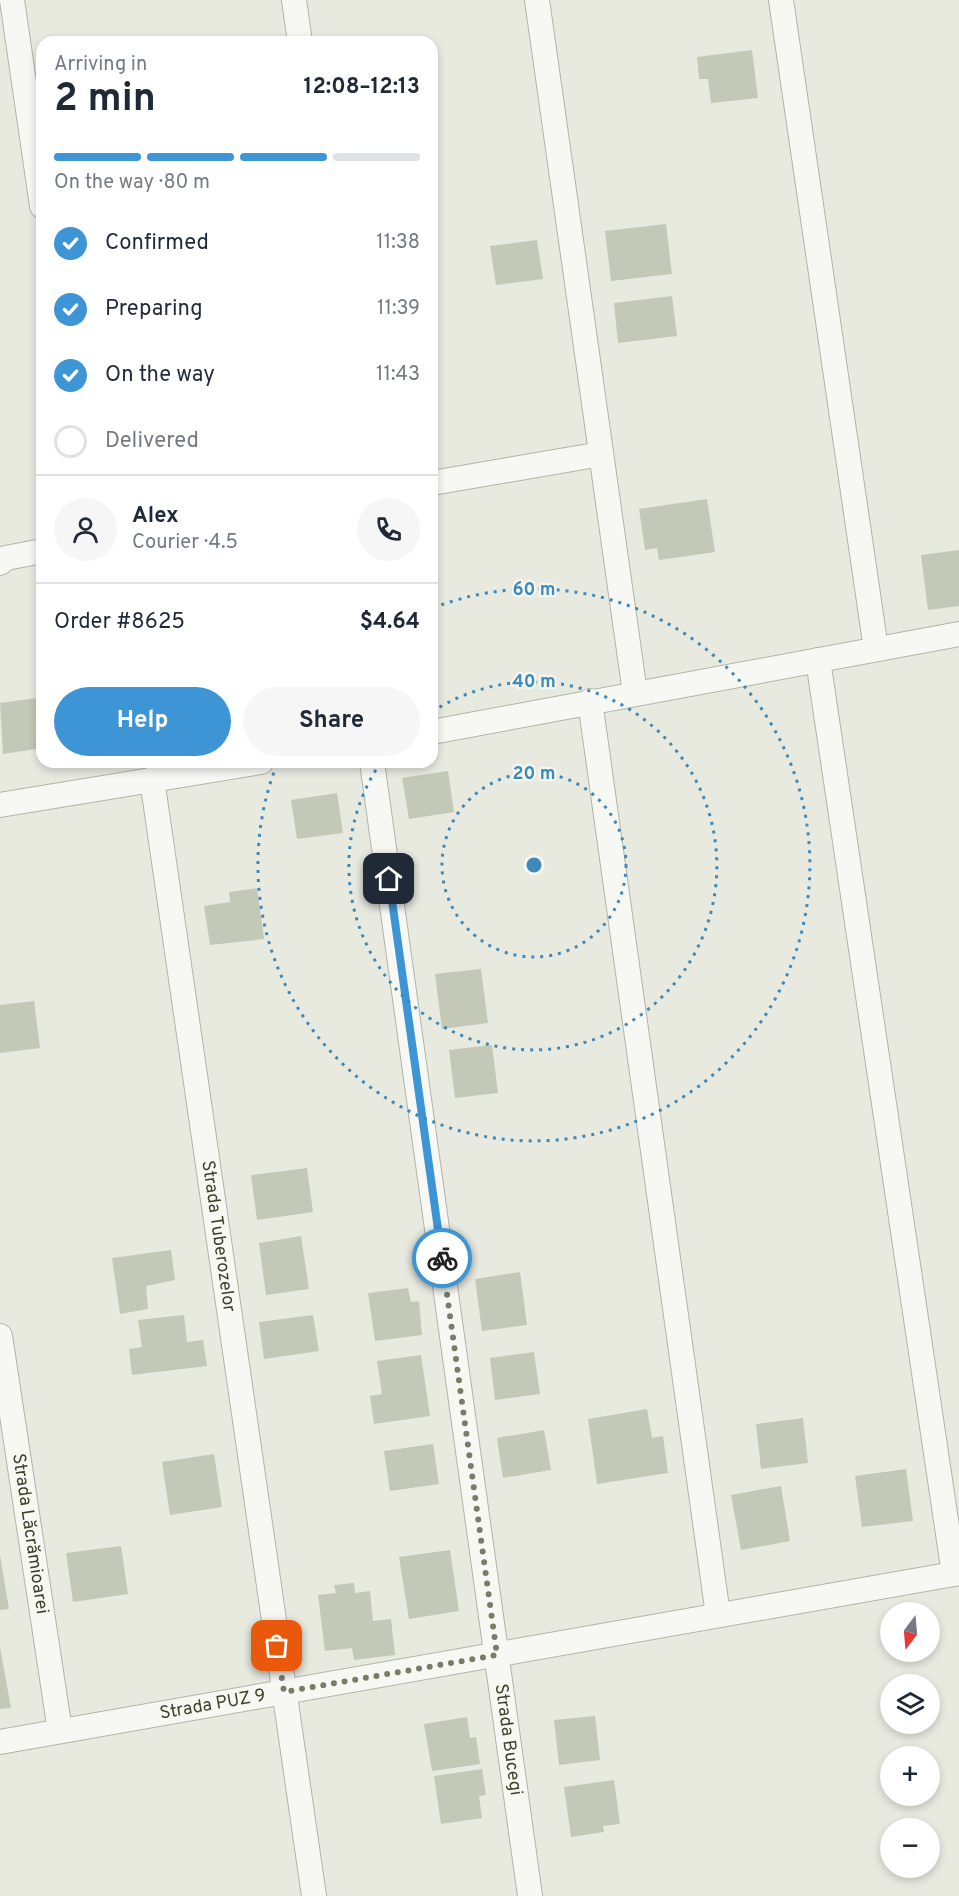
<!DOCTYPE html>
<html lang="en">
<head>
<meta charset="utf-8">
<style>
  :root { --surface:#fff; --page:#f6f6f7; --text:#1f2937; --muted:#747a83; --line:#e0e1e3; --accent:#3e95d6 }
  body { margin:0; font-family:Overpass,sans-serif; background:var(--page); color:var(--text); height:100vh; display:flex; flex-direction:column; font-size:22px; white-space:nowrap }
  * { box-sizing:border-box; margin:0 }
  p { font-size:20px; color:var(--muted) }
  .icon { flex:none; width:33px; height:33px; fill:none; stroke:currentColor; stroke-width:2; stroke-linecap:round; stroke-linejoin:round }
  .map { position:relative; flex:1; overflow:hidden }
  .side { position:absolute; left:36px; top:36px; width:402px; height:732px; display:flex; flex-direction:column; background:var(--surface); border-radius:18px; box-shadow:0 3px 9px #0003 }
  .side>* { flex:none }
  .needle { width:39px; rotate:196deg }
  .fabs { position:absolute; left:880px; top:1602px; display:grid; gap:12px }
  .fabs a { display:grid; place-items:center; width:60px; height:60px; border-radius:50%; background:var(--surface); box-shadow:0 3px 9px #0003; font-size:30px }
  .pin { position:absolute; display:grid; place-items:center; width:51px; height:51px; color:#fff; margin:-26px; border-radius:12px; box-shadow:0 3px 9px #0006 }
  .courier { position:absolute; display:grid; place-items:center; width:60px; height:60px; margin:-30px; border:4px solid #3e95d6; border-radius:50%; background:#fff; color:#222; box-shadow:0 2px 8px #0007 }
  .summary em { font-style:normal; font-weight:700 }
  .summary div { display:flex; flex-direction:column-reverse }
  .summary { display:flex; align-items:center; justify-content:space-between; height:102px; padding:0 18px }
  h1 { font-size:39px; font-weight:700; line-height:45px }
  .bar { display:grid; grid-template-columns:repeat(4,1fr); gap:9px 6px; align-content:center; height:72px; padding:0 18px }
  .bar i { height:8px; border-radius:4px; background:var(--line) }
  .bar .on { background:var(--accent) }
  .bar p { grid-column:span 4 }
  .line { display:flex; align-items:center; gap:15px; padding:0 18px; border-top:2px solid var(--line) }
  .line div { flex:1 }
  .round { display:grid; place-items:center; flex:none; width:63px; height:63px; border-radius:32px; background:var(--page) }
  ol { padding:0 18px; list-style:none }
  li { display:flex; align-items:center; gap:18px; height:66px }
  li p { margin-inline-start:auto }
  li .icon { padding:6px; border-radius:50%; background:var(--accent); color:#fff; stroke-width:4 }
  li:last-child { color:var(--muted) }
  li i { width:33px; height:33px; border:3px solid var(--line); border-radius:50% }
  .cta { display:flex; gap:12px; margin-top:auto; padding:12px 18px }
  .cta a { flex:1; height:69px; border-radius:36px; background:var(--accent); color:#fff; font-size:24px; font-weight:700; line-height:69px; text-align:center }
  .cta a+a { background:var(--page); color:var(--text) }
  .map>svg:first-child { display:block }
  .building { fill:#c4c8b7 }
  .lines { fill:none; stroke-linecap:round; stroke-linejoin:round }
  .minor-casing { stroke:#b1b5a5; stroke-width:26 }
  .minor { stroke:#f7f8f3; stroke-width:24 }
  .done { stroke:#797d68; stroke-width:6; stroke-dasharray:0 10.8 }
  .route { stroke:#3e95d6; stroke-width:8 }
  .ring { fill:none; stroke:#3e89bc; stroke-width:3; stroke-dasharray:3 6 }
  .labels { text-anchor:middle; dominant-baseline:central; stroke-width:4.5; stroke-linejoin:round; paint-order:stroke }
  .street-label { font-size:18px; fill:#3d4328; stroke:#f6f7f0 }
  .centre { fill:#3e89bc; stroke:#f6f7f0; stroke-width:3 }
  .ring-label { font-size:18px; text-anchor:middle; font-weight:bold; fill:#3e89bc; stroke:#f6f7f0; stroke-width:4.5; stroke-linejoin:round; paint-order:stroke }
</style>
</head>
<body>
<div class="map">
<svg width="959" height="1896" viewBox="0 0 959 1896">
  <rect width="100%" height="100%" fill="#e8eae0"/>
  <!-- building -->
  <g class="building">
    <polygon points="752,50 758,98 711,103 708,79 699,79 697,57"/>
    <polygon points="666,224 672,274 611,281 605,231"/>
    <polygon points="537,240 543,279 496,285 490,246"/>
    <polygon points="672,296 677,336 618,343 614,303"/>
    <polygon points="707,499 715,552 659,560 657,548 645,550 639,509"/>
    <polygon points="959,550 959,606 928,610 921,555"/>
    <polygon points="37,698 42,748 3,754 0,703"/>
    <polygon points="448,771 454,812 409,819 402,778"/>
    <polygon points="337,793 343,833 297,839 291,800"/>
    <polygon points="257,888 264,939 210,945 204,906 230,902 229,892"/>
    <polygon points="481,969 488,1023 442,1029 435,974"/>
    <polygon points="34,1001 40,1048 0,1053 0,1005"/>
    <polygon points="492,1045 498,1093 455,1098 449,1050"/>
    <polygon points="307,1168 313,1212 257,1220 251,1175"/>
    <polygon points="301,1236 309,1289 266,1295 259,1243"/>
    <polygon points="171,1250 175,1280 146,1286 148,1309 120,1314 112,1258"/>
    <polygon points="520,1272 527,1325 482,1331 475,1279"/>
    <polygon points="408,1288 411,1302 419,1301 422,1335 375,1341 368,1293"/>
    <polygon points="184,1315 187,1342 203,1340 207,1366 132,1375 129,1349 142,1347 138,1320"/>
    <polygon points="313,1315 319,1351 264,1359 259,1322"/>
    <polygon points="534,1352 540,1394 495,1400 490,1358"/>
    <polygon points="421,1355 430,1416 374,1424 370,1396 382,1394 377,1361"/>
    <polygon points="647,1409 652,1438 663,1436 668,1473 597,1484 588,1419"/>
    <polygon points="803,1418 808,1463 761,1469 756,1424"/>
    <polygon points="544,1430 551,1470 503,1478 497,1438"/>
    <polygon points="433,1444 439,1484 390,1491 384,1451"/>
    <polygon points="214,1454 222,1507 170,1515 162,1462"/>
    <polygon points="906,1469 913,1521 862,1527 855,1476"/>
    <polygon points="781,1486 790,1541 741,1550 731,1495"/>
    <polygon points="121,1546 128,1594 73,1602 66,1553"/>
    <polygon points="450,1550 459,1611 409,1619 399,1557"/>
    <polygon points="0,1555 9,1609 0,1610"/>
    <polygon points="354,1583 355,1593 370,1591 373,1621 391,1619 395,1655 354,1660 352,1648 325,1651 318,1595 336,1593 334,1585"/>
    <polygon points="0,1647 11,1708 0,1709"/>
    <polygon points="595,1716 600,1760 559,1765 554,1720"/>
    <polygon points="467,1717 470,1738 476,1737 480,1764 432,1771 424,1724"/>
    <polygon points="482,1769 486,1795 479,1796 482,1818 441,1824 434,1776"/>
    <polygon points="614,1780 620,1824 603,1826 604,1832 571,1837 564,1787"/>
  </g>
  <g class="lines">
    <defs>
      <g id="minor">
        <polyline points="12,0 42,206"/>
        <polyline points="294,0 300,42"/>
        <polyline points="537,0 635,693"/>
        <polyline points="781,0 876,649"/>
        <polyline points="432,483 601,454"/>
        <polyline points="0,563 6,558 42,551"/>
        <polyline points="818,660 954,1574"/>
        <polyline points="590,701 718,1615"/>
        <polyline points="432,732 959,634"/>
        <path id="s1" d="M 372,762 L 530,1896"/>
        <path id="s2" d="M 152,779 L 314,1896"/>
        <polyline points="0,805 261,762"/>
        <path id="s3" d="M 0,1336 L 60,1731"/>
        <path id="s4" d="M 0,1742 L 959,1573"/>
      </g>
    </defs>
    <!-- minor casing -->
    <use href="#minor" class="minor-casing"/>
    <!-- minor -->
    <use href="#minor" class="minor"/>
  </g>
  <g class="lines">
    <!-- done -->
    <polyline class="done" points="277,1646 284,1692 497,1655 442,1258"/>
    <!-- route -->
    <polyline class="route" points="389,879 442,1258"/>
  </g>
  <!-- distance rings -->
  <g class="ring">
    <circle cx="534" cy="865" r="92"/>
    <path d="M432 712A184 184 0 1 1 381 762"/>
    <path d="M433 608A276 276 0 1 1 277 764"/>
  </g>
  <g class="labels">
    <!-- street labels -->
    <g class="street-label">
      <text stroke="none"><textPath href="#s2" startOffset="462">Strada Tuberozelor</textPath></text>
      <text stroke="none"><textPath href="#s3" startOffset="200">Strada Lăcrămioarei</textPath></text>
      <text stroke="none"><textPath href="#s4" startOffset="216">Strada PUZ 9</textPath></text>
      <text stroke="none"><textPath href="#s1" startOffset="987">Strada Bucegi</textPath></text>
    </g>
  </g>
  <circle cx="534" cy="865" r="9" class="centre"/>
  <g class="ring-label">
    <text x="534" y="595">60 m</text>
    <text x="534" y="687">40 m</text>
    <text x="534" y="779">20 m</text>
  </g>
</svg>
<div class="fabs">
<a><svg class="needle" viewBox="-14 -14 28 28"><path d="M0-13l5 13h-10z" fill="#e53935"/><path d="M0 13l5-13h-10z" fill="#747a83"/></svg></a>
<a><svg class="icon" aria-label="layers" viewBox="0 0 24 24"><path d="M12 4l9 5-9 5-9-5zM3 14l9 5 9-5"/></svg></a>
<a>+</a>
<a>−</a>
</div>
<div class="pin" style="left:277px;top:1646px;background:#ea580c"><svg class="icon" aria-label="bag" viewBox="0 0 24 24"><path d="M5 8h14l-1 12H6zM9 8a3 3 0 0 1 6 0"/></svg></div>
<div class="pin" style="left:389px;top:879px;background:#1f2937"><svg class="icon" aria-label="home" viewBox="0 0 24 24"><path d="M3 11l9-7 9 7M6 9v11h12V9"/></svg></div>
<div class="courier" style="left:442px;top:1258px"><svg class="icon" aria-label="bike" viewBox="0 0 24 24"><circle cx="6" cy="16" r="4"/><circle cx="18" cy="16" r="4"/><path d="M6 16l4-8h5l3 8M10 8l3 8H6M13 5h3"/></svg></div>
<section class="side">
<div class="summary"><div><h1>2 min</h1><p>Arriving in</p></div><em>12:08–12:13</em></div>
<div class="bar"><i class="on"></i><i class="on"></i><i class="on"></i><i></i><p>On the way · 80 m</p></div>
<ol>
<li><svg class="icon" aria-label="check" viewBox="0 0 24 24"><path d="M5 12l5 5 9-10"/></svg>Confirmed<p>11:38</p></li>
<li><svg class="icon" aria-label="check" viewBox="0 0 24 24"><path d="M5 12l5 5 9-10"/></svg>Preparing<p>11:39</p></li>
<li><svg class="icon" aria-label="check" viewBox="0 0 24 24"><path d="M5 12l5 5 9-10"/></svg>On the way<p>11:43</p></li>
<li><i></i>Delivered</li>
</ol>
<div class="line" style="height:108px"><a class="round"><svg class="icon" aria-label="person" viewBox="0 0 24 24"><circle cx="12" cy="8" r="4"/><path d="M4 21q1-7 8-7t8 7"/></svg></a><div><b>Alex</b><p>Courier · 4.5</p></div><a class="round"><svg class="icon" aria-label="phone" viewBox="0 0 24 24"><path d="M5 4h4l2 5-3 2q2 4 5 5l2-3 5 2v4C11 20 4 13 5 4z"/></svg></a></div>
<div class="line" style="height:78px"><div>Order #8625</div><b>$4.64</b></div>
<div class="cta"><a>Help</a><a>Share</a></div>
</section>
</div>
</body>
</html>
